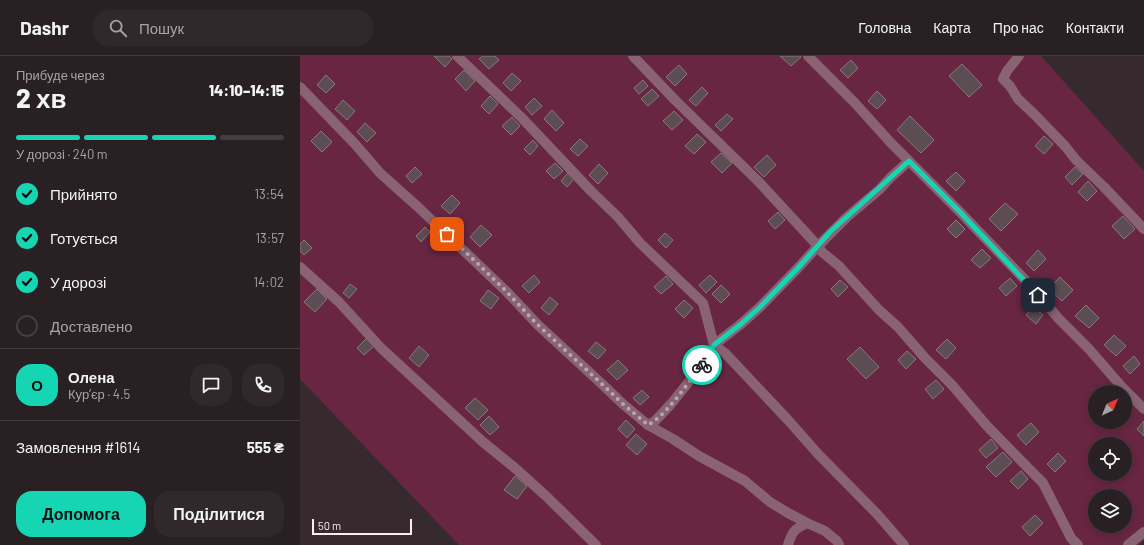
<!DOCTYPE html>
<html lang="uk">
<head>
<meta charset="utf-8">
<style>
  :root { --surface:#292023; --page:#31282b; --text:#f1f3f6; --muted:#a5a3a6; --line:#453e41; --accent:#16d5b3 }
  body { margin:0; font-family:Barlow,sans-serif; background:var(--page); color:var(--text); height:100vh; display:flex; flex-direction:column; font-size:15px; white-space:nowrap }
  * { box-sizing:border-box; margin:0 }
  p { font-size:13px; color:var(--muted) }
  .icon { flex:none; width:22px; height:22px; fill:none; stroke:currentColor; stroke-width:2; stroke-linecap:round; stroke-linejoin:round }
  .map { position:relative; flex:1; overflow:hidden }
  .sheet { display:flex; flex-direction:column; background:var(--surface); width:300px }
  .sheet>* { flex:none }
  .needle { width:26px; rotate:44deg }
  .fabs { position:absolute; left:788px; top:329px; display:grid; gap:8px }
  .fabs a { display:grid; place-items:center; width:44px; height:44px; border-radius:50%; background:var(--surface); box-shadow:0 2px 10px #0003,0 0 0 1px var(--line); font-size:20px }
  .scale { position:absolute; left:12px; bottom:10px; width:100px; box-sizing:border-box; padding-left:4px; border:2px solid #f7eef1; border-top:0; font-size:11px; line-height:14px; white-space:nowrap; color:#f7eef1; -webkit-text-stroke:3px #372a2f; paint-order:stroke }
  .pin { position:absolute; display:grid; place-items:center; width:34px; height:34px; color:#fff; margin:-17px; border-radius:8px; box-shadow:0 2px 6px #0006 }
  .courier { position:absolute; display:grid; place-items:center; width:40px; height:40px; margin:-20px; border:3px solid #16d5b3; border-radius:50%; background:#fff; color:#222; box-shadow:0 1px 5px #0007 }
  .headline em { font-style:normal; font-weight:800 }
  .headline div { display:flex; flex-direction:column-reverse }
  .headline { display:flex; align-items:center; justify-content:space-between; height:68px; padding:0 16px }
  h1 { font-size:26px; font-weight:800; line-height:30px }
  .bar { display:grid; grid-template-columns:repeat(4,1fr); gap:6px 4px; align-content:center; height:48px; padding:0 16px }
  .bar i { height:5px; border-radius:3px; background:var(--line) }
  .bar .selected { background:var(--accent) }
  .bar p { grid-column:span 4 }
  .line { display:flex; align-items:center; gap:10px; padding:0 16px; border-top:1px solid var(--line) }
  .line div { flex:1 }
  .round { display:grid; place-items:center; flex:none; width:42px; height:42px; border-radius:16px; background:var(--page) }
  ol { padding:0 16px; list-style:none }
  li { display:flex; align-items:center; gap:12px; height:44px }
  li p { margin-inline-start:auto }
  li .icon { padding:4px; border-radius:50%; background:var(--accent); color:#111; stroke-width:4 }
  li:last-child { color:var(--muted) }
  li i { width:22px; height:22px; border:2px solid var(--line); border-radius:50% }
  .cta { display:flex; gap:8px; margin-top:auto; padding:8px 16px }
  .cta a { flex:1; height:46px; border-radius:16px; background:var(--accent); color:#111; font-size:16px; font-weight:800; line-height:46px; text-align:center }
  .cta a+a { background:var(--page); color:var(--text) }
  header { display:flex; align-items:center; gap:24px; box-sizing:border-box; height:56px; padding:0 20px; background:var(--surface); border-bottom:1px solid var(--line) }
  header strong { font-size:19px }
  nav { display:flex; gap:22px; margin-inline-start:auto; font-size:14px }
  .search { width:280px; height:36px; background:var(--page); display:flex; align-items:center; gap:10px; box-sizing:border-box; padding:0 14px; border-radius:16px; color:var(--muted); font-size:15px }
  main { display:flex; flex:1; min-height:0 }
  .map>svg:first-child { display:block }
  .green { fill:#682643; fill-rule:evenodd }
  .building { fill:#5b4d52; stroke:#88797e }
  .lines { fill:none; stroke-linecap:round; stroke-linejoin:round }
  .street { stroke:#896371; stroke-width:10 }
  .done { stroke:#b4a9ad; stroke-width:4; stroke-dasharray:0 7.2 }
  .route { stroke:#16d5b3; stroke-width:5 }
</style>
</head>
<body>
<header>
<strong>Dashr</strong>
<div class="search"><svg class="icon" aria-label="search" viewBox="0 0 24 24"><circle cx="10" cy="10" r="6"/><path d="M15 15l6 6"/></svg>Пошук</div>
<nav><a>Головна</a><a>Карта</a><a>Про нас</a><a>Контакти</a></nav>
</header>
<main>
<section class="sheet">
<div class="headline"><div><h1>2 хв</h1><p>Прибуде через</p></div><em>14:10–14:15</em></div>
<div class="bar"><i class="selected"></i><i class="selected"></i><i class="selected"></i><i></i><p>У дорозі · 240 m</p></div>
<ol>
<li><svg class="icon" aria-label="check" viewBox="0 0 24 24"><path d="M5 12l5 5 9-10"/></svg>Прийнято<p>13:54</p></li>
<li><svg class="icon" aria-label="check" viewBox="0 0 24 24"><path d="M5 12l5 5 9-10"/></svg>Готується<p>13:57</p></li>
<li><svg class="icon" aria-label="check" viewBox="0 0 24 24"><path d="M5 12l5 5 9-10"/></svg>У дорозі<p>14:02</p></li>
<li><i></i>Доставлено</li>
</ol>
<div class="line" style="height:72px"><b class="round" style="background:var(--accent);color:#111">О</b><div><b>Олена</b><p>Кур’єр · 4.5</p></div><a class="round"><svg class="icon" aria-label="chat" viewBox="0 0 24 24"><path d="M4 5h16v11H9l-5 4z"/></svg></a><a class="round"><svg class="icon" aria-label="phone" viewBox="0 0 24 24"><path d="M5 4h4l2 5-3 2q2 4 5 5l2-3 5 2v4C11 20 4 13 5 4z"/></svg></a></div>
<div class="line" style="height:52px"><div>Замовлення #1614</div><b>555 ₴</b></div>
<div class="cta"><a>Допомога</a><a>Поділитися</a></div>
</section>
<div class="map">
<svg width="844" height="489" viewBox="0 0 844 489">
  <rect width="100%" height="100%" fill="#372a2f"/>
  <!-- green -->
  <path class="green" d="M 0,0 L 741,0 L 844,115 L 844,484 L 839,489 L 159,489 L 0,323 ZM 795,336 L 825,336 L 825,366 L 795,366 ZM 795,388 L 825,388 L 825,418 L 795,418 ZM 795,440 L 825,440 L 825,470 L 795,470 Z"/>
  <!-- building -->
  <g class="building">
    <polygon points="134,0 149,0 152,3 145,11"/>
    <polygon points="183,0 195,0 199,4 189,13 179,3"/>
    <polygon points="480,0 500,0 501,1 491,10"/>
    <polygon points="551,4 558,12 548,22 540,14"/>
    <polygon points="662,8 682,29 669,41 649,20"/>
    <polygon points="379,9 387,18 375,30 366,21"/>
    <polygon points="164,14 175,25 166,35 155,23"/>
    <polygon points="212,17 221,25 211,35 203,27"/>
    <polygon points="26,19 35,28 26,37 17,29"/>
    <polygon points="343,24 348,30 339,38 334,32"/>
    <polygon points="402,31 408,37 396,50 389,44"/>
    <polygon points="352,33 359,40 348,50 341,43"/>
    <polygon points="577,35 586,44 577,53 568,45"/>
    <polygon points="190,40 198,48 189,58 181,50"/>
    <polygon points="234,42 242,50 232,59 225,51"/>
    <polygon points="43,44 55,55 47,64 35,53"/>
    <polygon points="252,54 264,67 256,75 244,63"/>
    <polygon points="374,55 383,64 372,74 363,65"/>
    <polygon points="427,58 433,63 421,75 415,69"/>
    <polygon points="610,60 634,84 621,97 597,74"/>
    <polygon points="212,61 220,70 211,79 202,70"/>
    <polygon points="65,67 76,77 67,86 57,76"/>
    <polygon points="21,75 32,86 22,96 11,85"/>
    <polygon points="397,78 406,86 394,98 385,90"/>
    <polygon points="744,80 753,88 744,98 735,90"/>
    <polygon points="280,83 288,90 278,100 270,93"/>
    <polygon points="233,84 238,90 230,99 224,93"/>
    <polygon points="421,97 432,107 422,117 411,106"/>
    <polygon points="467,99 476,109 464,121 454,111"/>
    <polygon points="255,107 263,115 254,123 246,115"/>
    <polygon points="299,108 308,117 298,128 289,119"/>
    <polygon points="115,111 122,118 112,127 106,120"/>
    <polygon points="775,111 783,118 772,129 765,121"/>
    <polygon points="656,116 665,125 656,135 646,125"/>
    <polygon points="268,117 274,123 267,131 261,125"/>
    <polygon points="788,125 797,135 787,145 778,136"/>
    <polygon points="152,139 160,147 150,158 141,150"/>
    <polygon points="705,147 718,158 701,175 689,163"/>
    <polygon points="478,156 485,164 475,173 468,165"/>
    <polygon points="823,160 835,173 824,183 812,170"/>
    <polygon points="656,164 665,173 656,182 647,173"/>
    <polygon points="181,169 192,179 180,191 170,181"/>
    <polygon points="125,171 130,176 121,186 116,180"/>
    <polygon points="365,177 373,184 366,192 358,184"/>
    <polygon points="4,184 12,192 4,199 0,195 0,188"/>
    <polygon points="682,193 691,202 680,212 671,204"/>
    <polygon points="738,194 746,203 734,215 726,207"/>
    <polygon points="234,219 240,226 229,237 222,230"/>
    <polygon points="410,219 417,226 406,237 399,229"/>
    <polygon points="366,220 373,228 361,238 354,231"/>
    <polygon points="760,221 773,234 762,245 749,233"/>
    <polygon points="710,222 717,230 706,240 699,232"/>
    <polygon points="540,224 548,231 538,241 531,233"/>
    <polygon points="50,228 57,233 49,242 43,237"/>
    <polygon points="421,229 430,238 421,247 412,238"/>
    <polygon points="17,233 27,243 15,256 4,246"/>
    <polygon points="188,234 199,242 191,253 180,245"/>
    <polygon points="250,241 258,248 249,259 241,252"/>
    <polygon points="384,244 393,252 384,262 375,253"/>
    <polygon points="786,249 799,262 789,272 775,260"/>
    <polygon points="733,251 743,259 736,268 726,259"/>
    <polygon points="814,279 826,290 816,300 804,289"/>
    <polygon points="67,282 74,290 64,299 57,292"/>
    <polygon points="647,283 656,292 646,303 636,294"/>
    <polygon points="296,286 306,294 298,303 288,295"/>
    <polygon points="119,290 129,299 119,311 109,302"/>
    <polygon points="560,291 579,311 566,323 547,303"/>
    <polygon points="607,295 616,303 606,313 598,304"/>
    <polygon points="834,300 840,308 830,318 823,310"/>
    <polygon points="318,304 328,314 317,324 307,314"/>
    <polygon points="636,324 644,333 633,343 625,333"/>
    <polygon points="342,334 349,341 340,349 333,342"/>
    <polygon points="175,342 188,354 178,364 165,352"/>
    <polygon points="189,360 199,371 190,379 180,369"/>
    <polygon points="326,364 335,373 327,382 318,373"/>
    <polygon points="844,365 844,380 837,373"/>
    <polygon points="731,367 739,376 726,389 717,379"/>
    <polygon points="336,378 347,388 337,399 326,389"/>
    <polygon points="691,383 698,392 686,402 679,394"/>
    <polygon points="703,396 712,406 696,421 686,411"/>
    <polygon points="758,397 766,405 755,416 747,408"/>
    <polygon points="721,415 728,423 718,433 710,425"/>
    <polygon points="215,420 227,430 217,443 204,434"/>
    <polygon points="795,445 795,459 788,452"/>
    <polygon points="735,459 743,467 730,480 722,471"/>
  </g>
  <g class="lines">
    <!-- street -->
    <g class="street">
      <polyline points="157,0 221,61 291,135 318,161 340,187 403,247 414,289 425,297 488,364 519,399 578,459 604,489"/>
      <polyline points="333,0 375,44 458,125 518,190 547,161 580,133 590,122 609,105"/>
      <polyline points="508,0 554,46 591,87 660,156 728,227 759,263 789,293 821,330 844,353"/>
      <polyline points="719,0 707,15 703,23 710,30 718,43 734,58 765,90 776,104 804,131 844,173"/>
      <polyline points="0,31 55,88 80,117 118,151 207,236 238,269 303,329 323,348 348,369 373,383 399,400 445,425 470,446 488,457 507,467 525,475 537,485 539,489"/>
      <polyline points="0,211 39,246 81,292 183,386 215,412 246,440 296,489"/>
      <polyline points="348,369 355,365 371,348 403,308 414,289 441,268 460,251 497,213 518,190 522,196 539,210 579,254 598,271 625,302 652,329 687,370 743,427 771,482 778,489"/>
      <path d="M 488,489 C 492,476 494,473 507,467"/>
      <polyline points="828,489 844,476"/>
    </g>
  </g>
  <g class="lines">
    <!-- done -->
    <path class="done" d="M 147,178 L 207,236 L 238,269 L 303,329 L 323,348 L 348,369 C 367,359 388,326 402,309"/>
    <!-- route -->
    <polyline class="route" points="402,309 414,289 441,268 460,251 497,213 530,176 609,105 660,156 738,239"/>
  </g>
</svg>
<div class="fabs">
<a><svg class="needle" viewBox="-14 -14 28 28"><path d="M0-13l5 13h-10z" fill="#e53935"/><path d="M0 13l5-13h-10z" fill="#a5a3a6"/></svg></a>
<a><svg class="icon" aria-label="locate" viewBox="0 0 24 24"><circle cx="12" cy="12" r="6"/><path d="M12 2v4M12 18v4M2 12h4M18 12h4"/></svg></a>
<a><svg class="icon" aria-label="layers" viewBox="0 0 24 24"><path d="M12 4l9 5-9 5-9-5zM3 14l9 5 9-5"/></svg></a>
</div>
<div class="scale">50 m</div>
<div class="pin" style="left:147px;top:178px;background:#ea580c"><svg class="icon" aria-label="bag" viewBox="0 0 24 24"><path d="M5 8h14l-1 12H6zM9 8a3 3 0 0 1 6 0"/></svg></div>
<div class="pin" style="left:738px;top:239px;background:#1f2937"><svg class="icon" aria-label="home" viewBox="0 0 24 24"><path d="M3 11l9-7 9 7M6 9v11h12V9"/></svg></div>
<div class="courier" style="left:402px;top:309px"><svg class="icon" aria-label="bike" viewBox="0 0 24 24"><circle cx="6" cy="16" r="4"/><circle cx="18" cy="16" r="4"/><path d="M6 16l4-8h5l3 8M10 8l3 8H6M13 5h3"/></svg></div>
</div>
</main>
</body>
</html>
